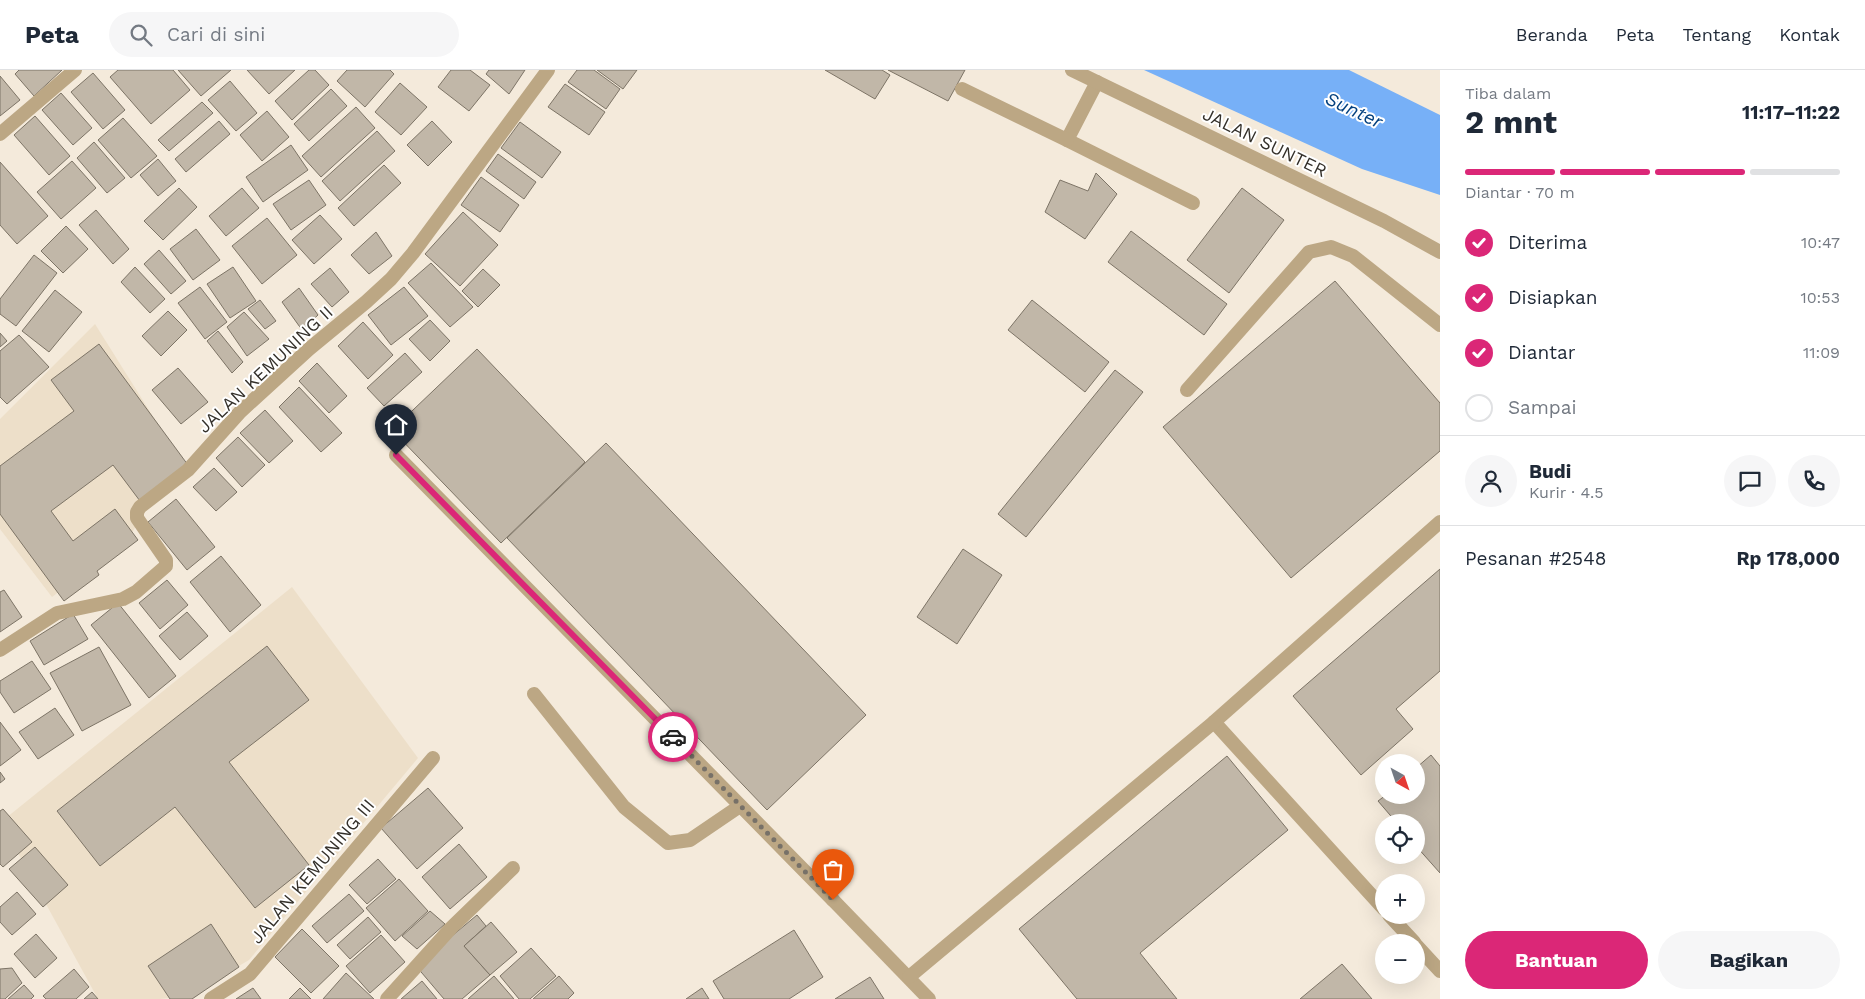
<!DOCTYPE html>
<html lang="id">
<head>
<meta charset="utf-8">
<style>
  :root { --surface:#fff; --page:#f6f6f7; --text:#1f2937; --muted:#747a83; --line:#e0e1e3; --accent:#db2777 }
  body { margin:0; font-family:"Work Sans",sans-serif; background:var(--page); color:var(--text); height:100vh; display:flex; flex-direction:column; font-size:19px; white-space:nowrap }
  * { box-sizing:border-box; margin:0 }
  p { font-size:16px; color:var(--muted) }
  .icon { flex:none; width:28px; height:28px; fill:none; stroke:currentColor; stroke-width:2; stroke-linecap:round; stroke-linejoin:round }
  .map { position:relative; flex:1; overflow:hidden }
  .drawer { display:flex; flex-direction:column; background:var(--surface); width:425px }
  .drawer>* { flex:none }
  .needle { width:32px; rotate:140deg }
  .controls { position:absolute; left:1375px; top:684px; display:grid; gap:10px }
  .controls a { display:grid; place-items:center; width:50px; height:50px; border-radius:50%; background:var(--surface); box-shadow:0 5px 20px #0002; font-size:25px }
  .pin { position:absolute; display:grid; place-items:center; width:42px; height:42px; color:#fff; margin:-51px -21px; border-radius:50% 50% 50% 0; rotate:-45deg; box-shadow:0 0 5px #0007 }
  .pin .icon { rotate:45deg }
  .courier { position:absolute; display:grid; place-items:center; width:50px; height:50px; margin:-25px; border:4px solid #db2777; border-radius:50%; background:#fff; color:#222; box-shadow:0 1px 6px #0007 }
  .summary em { font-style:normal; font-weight:700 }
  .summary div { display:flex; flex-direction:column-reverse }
  .summary { display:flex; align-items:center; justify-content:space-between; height:85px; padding:0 25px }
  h1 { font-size:32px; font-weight:700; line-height:38px }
  .bar { display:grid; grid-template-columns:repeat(4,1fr); gap:8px 5px; align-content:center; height:60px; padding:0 25px }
  .bar i { height:6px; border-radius:4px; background:var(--line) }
  .bar .active { background:var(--accent) }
  .bar p { grid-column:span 4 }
  .line { display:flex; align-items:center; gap:12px; padding:0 25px; border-top:1px solid var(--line) }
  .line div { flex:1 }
  .round { display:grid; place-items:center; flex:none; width:52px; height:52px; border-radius:26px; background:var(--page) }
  ol { padding:0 25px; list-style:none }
  li { display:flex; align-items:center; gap:15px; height:55px }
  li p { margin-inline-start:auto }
  li .icon { padding:5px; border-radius:50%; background:var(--accent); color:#fff; stroke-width:4 }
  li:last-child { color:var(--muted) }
  li i { width:28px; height:28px; border:2px solid var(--line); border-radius:50% }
  .primary-button { display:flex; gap:10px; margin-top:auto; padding:10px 25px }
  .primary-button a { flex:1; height:58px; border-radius:30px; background:var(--accent); color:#fff; font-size:20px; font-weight:700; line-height:58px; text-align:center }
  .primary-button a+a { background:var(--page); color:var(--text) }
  header { display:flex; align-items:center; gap:30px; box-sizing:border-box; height:70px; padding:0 25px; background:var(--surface); border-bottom:1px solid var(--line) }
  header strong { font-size:24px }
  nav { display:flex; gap:28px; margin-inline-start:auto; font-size:18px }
  .search { width:350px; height:45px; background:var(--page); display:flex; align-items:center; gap:12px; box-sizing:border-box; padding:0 18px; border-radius:28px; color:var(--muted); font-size:19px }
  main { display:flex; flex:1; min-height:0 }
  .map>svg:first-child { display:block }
  .built { fill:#eddfc9 }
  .water { fill:#77b0f7 }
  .building { fill:#c1b7a8; stroke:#7d7466 }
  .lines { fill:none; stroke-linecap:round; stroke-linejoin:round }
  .service { stroke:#bca784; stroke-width:14 }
  .minor { stroke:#bca784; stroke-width:14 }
  .done { stroke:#777168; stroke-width:5; stroke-dasharray:0 9 }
  .route { stroke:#db2777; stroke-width:6 }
  .labels { text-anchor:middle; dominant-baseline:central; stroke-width:4; stroke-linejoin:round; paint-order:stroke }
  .street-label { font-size:18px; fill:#34302a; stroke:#fff }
  .water-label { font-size:19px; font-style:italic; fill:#04417f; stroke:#fff }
</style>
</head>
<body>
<header>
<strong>Peta</strong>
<div class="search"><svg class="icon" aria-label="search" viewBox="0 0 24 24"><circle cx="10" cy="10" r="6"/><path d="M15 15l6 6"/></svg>Cari di sini</div>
<nav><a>Beranda</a><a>Peta</a><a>Tentang</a><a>Kontak</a></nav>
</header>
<main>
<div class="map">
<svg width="1440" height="929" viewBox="0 0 1440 929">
  <rect width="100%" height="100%" fill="#f4eadb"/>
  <!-- built -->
  <g class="built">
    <polygon points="95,254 179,388 128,469 52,527 0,459 0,349"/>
    <polygon points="292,517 418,688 249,890 188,926 160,929 98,929 1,752"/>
  </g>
  <!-- water -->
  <polygon class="water" points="1144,0 1349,0 1440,45 1440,125 1362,99"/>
  <!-- building -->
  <g class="building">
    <polygon points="19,0 62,0 34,26 15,4"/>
    <polygon points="118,0 173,0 190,20 151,54 110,7"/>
    <polygon points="178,0 231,0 201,26"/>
    <polygon points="247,0 295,0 269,24"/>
    <polygon points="309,0 315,0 329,15 292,50 275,31"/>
    <polygon points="347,0 390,0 394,4 365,37 337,11"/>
    <polygon points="451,0 470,0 490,15 469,41 438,17"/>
    <polygon points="489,0 525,0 509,24 486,4"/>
    <polygon points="577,0 594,0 620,19 606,39 568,12"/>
    <polygon points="597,0 637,0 623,19"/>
    <polygon points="825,0 882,0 890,5 875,29"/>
    <polygon points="888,0 965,0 948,31"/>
    <polygon points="93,3 125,40 103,59 71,22"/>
    <polygon points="0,6 20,30 0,46"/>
    <polygon points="230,11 257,43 236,61 208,30"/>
    <polygon points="400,13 427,37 401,65 375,42"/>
    <polygon points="565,14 605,42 589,65 548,37"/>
    <polygon points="331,19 347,36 309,71 294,54"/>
    <polygon points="61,23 92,58 73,75 42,40"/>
    <polygon points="202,32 213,43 169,81 158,70"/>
    <polygon points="356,37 375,58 321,107 302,86"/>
    <polygon points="267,41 289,67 262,91 240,65"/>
    <polygon points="35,46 70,86 49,105 14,65"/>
    <polygon points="123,48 157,86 131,108 98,70"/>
    <polygon points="219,51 230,64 186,102 175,89"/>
    <polygon points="432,51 452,72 428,96 407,75"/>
    <polygon points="520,52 561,82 542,108 501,78"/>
    <polygon points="377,61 395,81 340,131 322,111"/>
    <polygon points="94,72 125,108 107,123 77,88"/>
    <polygon points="291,75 308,100 263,132 246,107"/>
    <polygon points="498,84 536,112 524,129 486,101"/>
    <polygon points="158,89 176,111 158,126 140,105"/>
    <polygon points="72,91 96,118 61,149 37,122"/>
    <polygon points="0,92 48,146 17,174 0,155"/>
    <polygon points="384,95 401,113 354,156 338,138"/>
    <polygon points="1096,103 1117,124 1085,169 1045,142 1060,110 1088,121"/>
    <polygon points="481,107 519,135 500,162 461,135"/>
    <polygon points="309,110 326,135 291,160 273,134"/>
    <polygon points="179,118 197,137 163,170 144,151"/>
    <polygon points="242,118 259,138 226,166 209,146"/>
    <polygon points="1242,118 1284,150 1229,223 1187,190"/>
    <polygon points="96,140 129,179 113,194 79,155"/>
    <polygon points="463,142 498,175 460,216 425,184"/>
    <polygon points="320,145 342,169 314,194 292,170"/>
    <polygon points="267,148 297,185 262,214 232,176"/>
    <polygon points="66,156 88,179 63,203 41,181"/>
    <polygon points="196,159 220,190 193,210 170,179"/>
    <polygon points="1131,161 1227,234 1204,265 1108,192"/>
    <polygon points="376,162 392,186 369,204 351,185"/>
    <polygon points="159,180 186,211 171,224 144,194"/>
    <polygon points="34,185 57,203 16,256 0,244 0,229"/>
    <polygon points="431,193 473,237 450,257 408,213"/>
    <polygon points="135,197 165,229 150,243 121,212"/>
    <polygon points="233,197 256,231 230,248 207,214"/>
    <polygon points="330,198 349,222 332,237 311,214"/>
    <polygon points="483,199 500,215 478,237 462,221"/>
    <polygon points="1335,211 1440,333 1440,381 1291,508 1163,357"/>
    <polygon points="200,217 227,252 205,269 178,233"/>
    <polygon points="404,217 428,246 391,275 368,245"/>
    <polygon points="299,218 318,245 302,260 282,232"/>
    <polygon points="55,220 82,242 49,282 22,261"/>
    <polygon points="260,230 276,251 265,259 248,239"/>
    <polygon points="1032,230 1109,292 1085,322 1008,260"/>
    <polygon points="168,241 187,260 161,286 142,266"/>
    <polygon points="244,242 269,269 247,286 227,257"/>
    <polygon points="430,250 450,271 430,291 409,269"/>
    <polygon points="363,252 393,285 368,309 338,276"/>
    <polygon points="218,261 243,292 232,303 207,271"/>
    <polygon points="0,263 7,271 0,277"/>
    <polygon points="19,265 49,297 7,334 0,327 0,281"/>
    <polygon points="99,274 188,395 140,431 113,395 51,441 73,471 115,439 138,470 97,501 99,505 64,531 0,444 0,396 74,341 51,310"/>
    <polygon points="477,279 585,392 501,473 392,360"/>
    <polygon points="405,283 422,302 384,336 367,318"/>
    <polygon points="317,293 347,326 329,343 299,311"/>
    <polygon points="178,298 208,332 181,354 152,320"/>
    <polygon points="1115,300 1143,322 1026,467 998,444"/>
    <polygon points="299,317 342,363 321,382 279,337"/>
    <polygon points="265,340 293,371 269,393 240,363"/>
    <polygon points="238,367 265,395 242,417 216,388"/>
    <polygon points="606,373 866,645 767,740 507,468"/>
    <polygon points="214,398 237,422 216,441 193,417"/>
    <polygon points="176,429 215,477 187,500 148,452"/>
    <polygon points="963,479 1002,505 957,574 917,547"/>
    <polygon points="221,486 261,535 230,562 190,512"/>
    <polygon points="1440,499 1440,601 1396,639 1413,659 1361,705 1293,626"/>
    <polygon points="167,510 188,535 160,559 139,533"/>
    <polygon points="4,520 22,547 0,562 0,522"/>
    <polygon points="118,533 176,606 149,628 91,555"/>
    <polygon points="187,542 208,566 180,590 159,566"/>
    <polygon points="73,544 88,569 44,595 30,571"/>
    <polygon points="267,576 309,630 229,692 309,795 255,838 175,737 100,796 57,741"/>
    <polygon points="99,577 131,635 82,661 50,603"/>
    <polygon points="32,591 51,619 14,643 0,622 0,611"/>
    <polygon points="55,638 74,665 38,689 19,662"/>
    <polygon points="0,652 21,680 0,696"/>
    <polygon points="1431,685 1440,696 1440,803 1416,776 1416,752 1396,752 1378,731 1386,725 1416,725 1416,698"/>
    <polygon points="1227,686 1288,760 1140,883 1177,929 1077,929 1019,859"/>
    <polygon points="0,702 5,709 0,713"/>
    <polygon points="428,718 463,758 417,799 381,758"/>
    <polygon points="3,739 32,772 3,797 0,794 0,741"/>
    <polygon points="459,774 487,807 450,839 422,807"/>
    <polygon points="35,777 68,815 43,837 9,799"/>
    <polygon points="378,789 396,809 367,834 349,815"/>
    <polygon points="399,809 428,841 395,871 366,838"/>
    <polygon points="17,822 36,844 12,865 0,852 0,837"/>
    <polygon points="349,824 364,841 327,873 312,856"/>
    <polygon points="430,841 445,854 417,879 402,866"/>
    <polygon points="477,845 486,856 464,876 490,905 462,929 444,929 416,896"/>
    <polygon points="368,847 381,862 350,889 337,875"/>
    <polygon points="491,852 517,882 490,905 464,876"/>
    <polygon points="211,854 239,897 192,929 170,929 148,896"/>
    <polygon points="302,859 339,896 311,923 275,887"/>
    <polygon points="794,860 823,907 789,929 724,929 713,911"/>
    <polygon points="36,864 57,888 35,908 14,884"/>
    <polygon points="381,865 405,892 370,923 346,896"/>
    <polygon points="531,878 556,906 530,929 519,929 500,906"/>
    <polygon points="1342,894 1372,929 1300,929"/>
    <polygon points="12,898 22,913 5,929 0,929 0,899"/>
    <polygon points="74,899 89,917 76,929 46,929 43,926"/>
    <polygon points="346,903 374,929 323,929"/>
    <polygon points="494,906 514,929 468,929"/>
    <polygon points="559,906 574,923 568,929 533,929"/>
    <polygon points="870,907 884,929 835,929"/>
    <polygon points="422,911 437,929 401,929"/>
    <polygon points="24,915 34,926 31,929 8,929"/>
    <polygon points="253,918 261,929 236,929"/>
    <polygon points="300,918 311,929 289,929"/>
    <polygon points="702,918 709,929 686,929"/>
    <polygon points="92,922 98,929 84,929"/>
  </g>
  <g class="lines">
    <!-- service -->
    <g class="service">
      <polyline points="1097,12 1067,70 1193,133"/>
      <polyline points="962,19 1067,70"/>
      <polyline points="1187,320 1309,182 1331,177 1353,186 1440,255"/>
      <polyline points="396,385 833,830"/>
      <polyline points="534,624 624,737 668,773 690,770 740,736"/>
    </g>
    <!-- minor -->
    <g class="minor">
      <polyline points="1072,0 1384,151 1440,182"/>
      <polyline points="0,64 75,0"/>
      <polyline points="0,580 57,543 123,529 136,522 166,496 166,490 137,448 137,442 140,437 188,400 240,342 309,279 366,232 391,209 413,183 548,0"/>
      <polyline points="833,830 929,929"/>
      <polyline points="1384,839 1214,652 1440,452"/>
      <polyline points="1389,845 1414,872"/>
      <polyline points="1416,875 1440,901"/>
      <polyline points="909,907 1214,652"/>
      <polyline points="211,929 250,904 433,688"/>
      <polyline points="387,929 451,858 513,798"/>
    </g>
  </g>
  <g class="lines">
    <!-- done -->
    <polyline class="done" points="673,667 833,830"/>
    <!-- route -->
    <polyline class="route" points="396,385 673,667"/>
  </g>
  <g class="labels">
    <!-- street labels -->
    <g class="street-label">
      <text transform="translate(1265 72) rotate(26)">JALAN SUNTER</text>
      <text transform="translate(265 299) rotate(-43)">JALAN KEMUNING II</text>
      <text transform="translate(312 801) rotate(-50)">JALAN KEMUNING III</text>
    </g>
    <!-- water labels -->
    <g class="water-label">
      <text transform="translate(1354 40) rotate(25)">Sunter</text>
    </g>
  </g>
</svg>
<div class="controls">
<a><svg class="needle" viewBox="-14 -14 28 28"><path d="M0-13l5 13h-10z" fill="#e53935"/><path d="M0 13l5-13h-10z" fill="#747a83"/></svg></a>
<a><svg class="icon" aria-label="locate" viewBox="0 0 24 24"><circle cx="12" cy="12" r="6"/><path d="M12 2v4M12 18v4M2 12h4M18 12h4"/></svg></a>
<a>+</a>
<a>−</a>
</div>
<div class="pin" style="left:833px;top:830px;background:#ea580c"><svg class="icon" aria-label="bag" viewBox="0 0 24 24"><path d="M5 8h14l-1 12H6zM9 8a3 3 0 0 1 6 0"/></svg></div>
<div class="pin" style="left:396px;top:385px;background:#1f2937"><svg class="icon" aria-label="home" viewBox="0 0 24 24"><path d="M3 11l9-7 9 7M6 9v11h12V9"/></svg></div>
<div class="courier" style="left:673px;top:667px"><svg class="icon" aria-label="car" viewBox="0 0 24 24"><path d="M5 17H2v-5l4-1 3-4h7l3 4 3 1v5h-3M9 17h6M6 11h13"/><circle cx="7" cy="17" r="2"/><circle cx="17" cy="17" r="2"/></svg></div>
</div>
<section class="drawer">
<div class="summary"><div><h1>2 mnt</h1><p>Tiba dalam</p></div><em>11:17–11:22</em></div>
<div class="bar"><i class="active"></i><i class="active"></i><i class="active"></i><i></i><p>Diantar · 70 m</p></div>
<ol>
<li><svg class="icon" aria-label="check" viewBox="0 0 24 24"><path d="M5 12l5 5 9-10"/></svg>Diterima<p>10:47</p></li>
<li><svg class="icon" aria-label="check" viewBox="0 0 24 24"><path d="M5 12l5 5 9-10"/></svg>Disiapkan<p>10:53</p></li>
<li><svg class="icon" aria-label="check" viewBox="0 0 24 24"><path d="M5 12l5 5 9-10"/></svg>Diantar<p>11:09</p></li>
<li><i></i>Sampai</li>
</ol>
<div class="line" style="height:90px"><a class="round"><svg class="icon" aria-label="person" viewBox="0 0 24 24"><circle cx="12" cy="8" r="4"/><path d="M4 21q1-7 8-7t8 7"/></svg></a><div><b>Budi</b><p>Kurir · 4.5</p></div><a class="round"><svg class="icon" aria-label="chat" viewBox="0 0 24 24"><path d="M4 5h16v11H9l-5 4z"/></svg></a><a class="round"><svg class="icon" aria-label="phone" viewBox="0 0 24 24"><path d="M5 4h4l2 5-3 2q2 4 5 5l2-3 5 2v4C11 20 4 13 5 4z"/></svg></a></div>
<div class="line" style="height:65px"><div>Pesanan #2548</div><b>Rp 178,000</b></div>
<div class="primary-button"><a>Bantuan</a><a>Bagikan</a></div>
</section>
</main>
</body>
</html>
